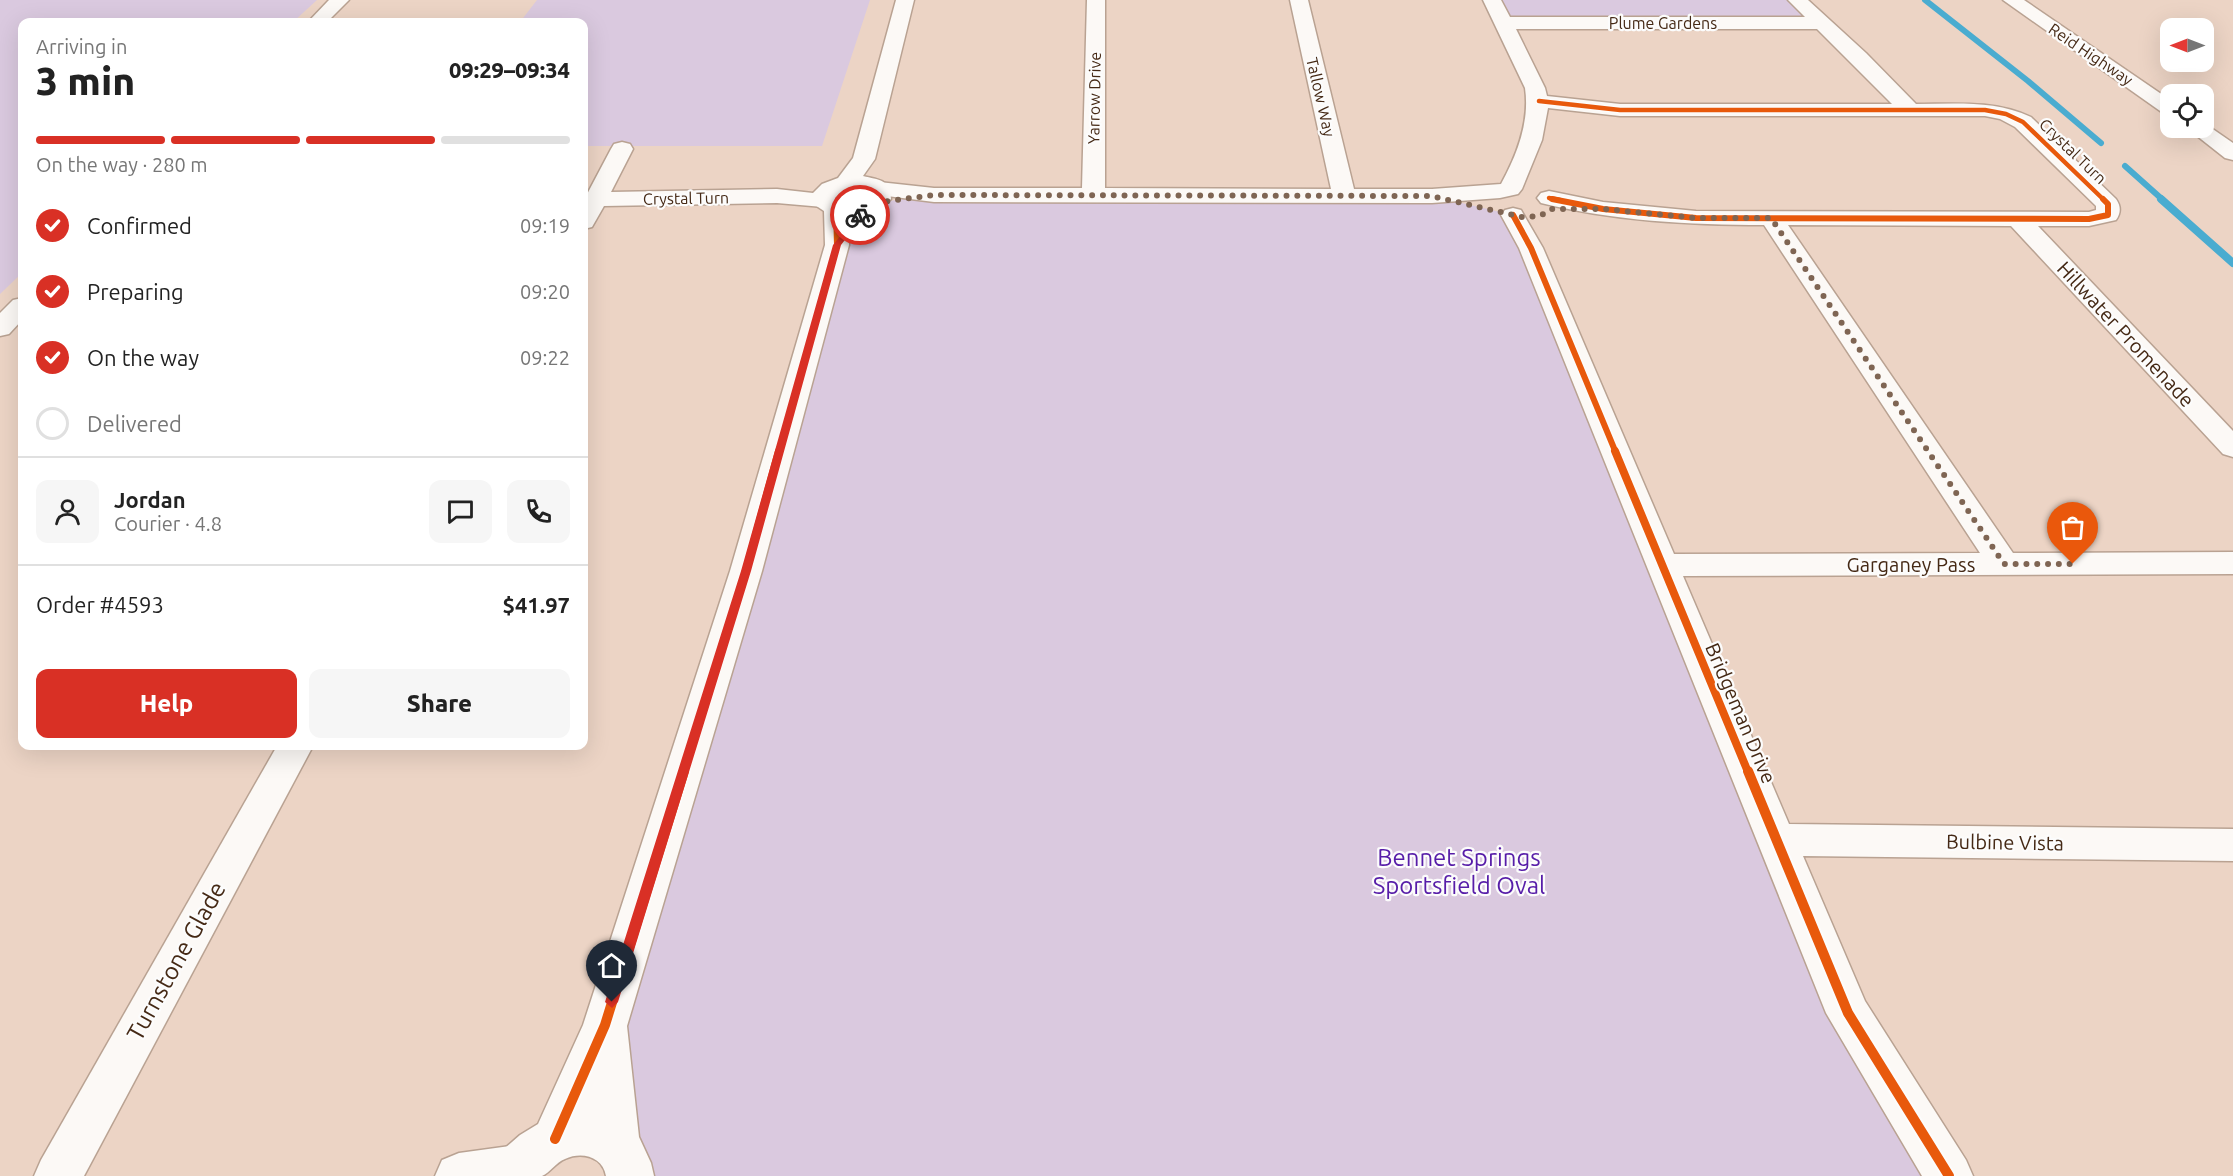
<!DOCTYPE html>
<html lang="en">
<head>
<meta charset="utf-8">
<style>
  :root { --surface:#fff; --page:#f6f6f6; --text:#222; --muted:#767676; --line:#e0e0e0; --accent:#d93025 }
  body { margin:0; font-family:Ubuntu,sans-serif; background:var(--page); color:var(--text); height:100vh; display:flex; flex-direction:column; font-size:22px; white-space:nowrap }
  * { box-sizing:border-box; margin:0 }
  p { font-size:20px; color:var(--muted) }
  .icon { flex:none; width:33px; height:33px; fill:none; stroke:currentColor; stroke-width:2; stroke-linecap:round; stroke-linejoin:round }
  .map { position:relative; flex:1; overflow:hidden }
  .panel { position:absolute; left:18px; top:18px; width:570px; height:732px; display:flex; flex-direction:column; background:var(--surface); border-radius:12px; box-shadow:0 6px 24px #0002 }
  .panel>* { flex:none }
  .needle { width:39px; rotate:270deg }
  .tools { position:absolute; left:2160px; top:18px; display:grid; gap:12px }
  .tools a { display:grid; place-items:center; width:54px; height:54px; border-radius:12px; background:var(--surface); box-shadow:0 6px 24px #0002; font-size:30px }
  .pin { position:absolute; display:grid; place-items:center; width:51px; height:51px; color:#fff; margin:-62px -26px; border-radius:50% 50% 50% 0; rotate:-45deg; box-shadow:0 0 6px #0007 }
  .pin .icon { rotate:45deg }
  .courier { position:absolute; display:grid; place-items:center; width:60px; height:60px; margin:-30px; border:4px solid #d93025; border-radius:50%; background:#fff; color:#222; box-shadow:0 2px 8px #0007 }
  .overview em { font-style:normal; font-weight:800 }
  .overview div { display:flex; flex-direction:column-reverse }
  .overview { display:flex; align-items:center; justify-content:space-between; height:102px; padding:0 18px }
  h1 { font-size:39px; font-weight:800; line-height:45px }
  .bar { display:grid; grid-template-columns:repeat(4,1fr); gap:9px 6px; align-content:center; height:72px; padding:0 18px }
  .bar i { height:8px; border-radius:4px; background:var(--line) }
  .bar .selected { background:var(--accent) }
  .bar p { grid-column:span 4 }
  .line { display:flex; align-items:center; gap:15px; padding:0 18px; border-top:2px solid var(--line) }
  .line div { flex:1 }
  .round { display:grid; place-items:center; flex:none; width:63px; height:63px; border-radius:12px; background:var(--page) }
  ol { padding:0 18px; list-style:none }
  li { display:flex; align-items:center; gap:18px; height:66px }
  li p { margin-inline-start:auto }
  li .icon { padding:6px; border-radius:50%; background:var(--accent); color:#fff; stroke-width:4 }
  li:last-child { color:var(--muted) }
  li i { width:33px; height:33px; border:3px solid var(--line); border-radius:50% }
  .primary-button { display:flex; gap:12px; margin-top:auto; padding:12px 18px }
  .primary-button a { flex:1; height:69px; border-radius:12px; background:var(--accent); color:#fff; font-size:24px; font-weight:800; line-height:69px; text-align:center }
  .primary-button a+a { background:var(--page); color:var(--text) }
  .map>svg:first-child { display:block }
  .green { fill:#dac9df }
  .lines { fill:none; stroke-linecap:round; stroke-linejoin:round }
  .stream-far1 { stroke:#4aacd0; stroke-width:6 }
  .stream { stroke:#4aacd0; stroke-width:8 }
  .street-casing { stroke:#b9a292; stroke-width:3 }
  .secondary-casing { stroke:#b9a292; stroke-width:3 }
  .highway-casing { stroke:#b9a292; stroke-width:3 }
  .street { fill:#fcf9f6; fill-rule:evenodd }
  .secondary { fill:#fcf9f6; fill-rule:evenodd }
  .highway { fill:#fcf9f6; fill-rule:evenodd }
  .cycleway-far3-casing { stroke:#fcfcfc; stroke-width:7 }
  .cycleway-far2-casing { stroke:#fcfcfc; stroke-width:9 }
  .cycleway-far1-casing { stroke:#fcfcfc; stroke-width:11 }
  .cycleway-casing { stroke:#fcfcfc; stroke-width:14 }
  .cycleway-far3 { stroke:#e8590c; stroke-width:4.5 }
  .cycleway-far2 { stroke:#e8590c; stroke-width:6 }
  .cycleway-far1 { stroke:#e8590c; stroke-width:8 }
  .cycleway { stroke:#e8590c; stroke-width:10 }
  .route { fill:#d93025 }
  .done { stroke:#7f6553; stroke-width:6; stroke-dasharray:0 10.8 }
  .labels { text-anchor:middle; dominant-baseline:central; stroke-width:4.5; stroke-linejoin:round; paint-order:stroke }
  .far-street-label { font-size:16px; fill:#452915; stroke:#fcfcfc }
  .street-label { font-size:20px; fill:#452915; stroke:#fcfcfc }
  .near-park-label { font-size:24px; fill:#571da8; stroke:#fcfcfc }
  .near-street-label { font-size:24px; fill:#452915; stroke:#fcfcfc }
</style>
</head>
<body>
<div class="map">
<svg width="2233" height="1176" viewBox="0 0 2233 1176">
  <rect width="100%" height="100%" fill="#ecd4c5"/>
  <!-- green -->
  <g class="green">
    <polygon points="0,0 317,0 293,22 22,22 22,273 0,294"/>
    <polygon points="537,0 870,0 822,146 584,146 584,22 520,22"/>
    <polygon points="1492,0 1797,0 1822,23 1504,23"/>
    <polygon points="934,195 1432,196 1513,215 1777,840 1949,1176 630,1176 605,1025 837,245 866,207 874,203"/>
  </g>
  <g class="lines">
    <!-- stream-far1 -->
    <g class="stream-far1">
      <polyline points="1925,0 2028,81 2101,143"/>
      <polyline points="2125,166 2163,200"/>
    </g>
    <!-- stream -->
    <polyline class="stream" points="2161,199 2233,263"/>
    <defs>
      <g id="street">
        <path d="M 1087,0 L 1105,0 L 1105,188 L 1331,189 L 1290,0 L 1308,0 L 1354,189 L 1432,189 L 1501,184 C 1517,155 1530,122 1525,88 L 1483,0 L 1501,0 L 1510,17 L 1805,17 L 1788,0 L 1808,0 L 1866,53 L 1916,104 C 1956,104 1994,100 2031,117 L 2116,199 C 2121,206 2121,213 2116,220 L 2089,226 L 2038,226 L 2233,431 L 2233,457 L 2223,454 L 2011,226 L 1788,225 L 2013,553 L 2233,552 L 2233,574 L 1683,576 L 1789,824 L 2233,829 L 2233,861 L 1803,856 L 1865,1001 L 1966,1160 L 1973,1176 L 1922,1176 L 1826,1013 L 1519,248 L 1501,215 L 1505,210 L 1513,208 L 1521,210 L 1543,248 L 1674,554 L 1980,553 L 1764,225 C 1689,225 1614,221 1541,203 L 1537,198 L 1541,193 L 1549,191 L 1603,202 L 1696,211 L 2089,212 L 2096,210 L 2096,206 L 2015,127 L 2000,119 L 1985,116 L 1620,116 L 1548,108 L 1542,140 L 1522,189 L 1518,194 L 1500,198 L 1432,203 L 934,202 L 871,194 L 867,189 L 871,184 L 879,182 L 934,188 L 1082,188 ZM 1516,29 L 1817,29 L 1892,104 L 1620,104 L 1547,96 L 1545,88 Z"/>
        <polygon points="622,142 630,144 633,149 611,192 777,189 831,195 835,200 831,205 823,207 777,203 604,206 592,227 584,229 584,200 611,149 614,144"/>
        <polygon points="277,746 313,746 84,1176 34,1176 41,1160"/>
        <polygon points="518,1145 535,1152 542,1168 538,1176 435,1176 442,1160 459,1153"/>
      </g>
      <g id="secondary">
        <polygon points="329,0 349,0 327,22 308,22"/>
        <path d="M 896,0 L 914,0 L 875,159 L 863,176 C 879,180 890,179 891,199 L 875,212 L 848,217 L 849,245 L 762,571 L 627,1026 L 639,1137 L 651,1163 L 654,1176 L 606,1176 C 603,1157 582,1151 565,1159 C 556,1162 550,1173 542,1176 C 534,1176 500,1176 489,1176 L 496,1160 L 505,1148 L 520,1135 L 538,1124 L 583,1025 L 730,571 L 825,245 L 824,211 L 815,205 L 811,195 L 822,184 L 838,178 L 853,158 ZM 857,189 L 867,192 L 867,197 C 856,204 846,205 835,198 L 842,192 Z"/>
        <polygon points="22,298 22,320 9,334 0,336 0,313 13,300"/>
      </g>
      <g id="highway">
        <polygon points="2003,0 2024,0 2170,100 2170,115 2163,113"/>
        <polygon points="2204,123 2233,143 2233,160 2225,158 2187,128 2204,128"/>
      </g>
    </defs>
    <!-- street casing -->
    <use href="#street" class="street-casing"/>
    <!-- secondary casing -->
    <use href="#secondary" class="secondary-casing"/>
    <!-- highway casing -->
    <use href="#highway" class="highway-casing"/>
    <!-- street -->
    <use href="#street" class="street"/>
    <!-- secondary -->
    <use href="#secondary" class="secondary"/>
    <!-- highway -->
    <use href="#highway" class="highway"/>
    <defs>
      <g id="cycleway-far3">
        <polyline points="1539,101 1620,110 1985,110 2006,114 2023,122 2104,200"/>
        <polyline points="1549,198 1560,200"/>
      </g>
      <g id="cycleway-far2">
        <polyline points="1552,199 1603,209 1696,218 2089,219 2108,215 2108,204 2103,199"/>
        <polyline points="1513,215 1531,248 1616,453"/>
        <polyline points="779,453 837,245 836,209"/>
      </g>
      <g id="cycleway-far1">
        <polyline points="1615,451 1748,772"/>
        <polyline points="684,772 746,571 779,451"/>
      </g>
      <g id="cycleway">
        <polyline points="1748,771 1848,1013 1949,1176"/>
        <polyline points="555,1139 605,1025 684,771"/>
      </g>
    </defs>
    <!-- cycleway-far3 casing -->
    <use href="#cycleway-far3" class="cycleway-far3-casing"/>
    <!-- cycleway-far2 casing -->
    <use href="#cycleway-far2" class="cycleway-far2-casing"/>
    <!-- cycleway-far1 casing -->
    <use href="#cycleway-far1" class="cycleway-far1-casing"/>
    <!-- cycleway casing -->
    <use href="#cycleway" class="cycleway-casing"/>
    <!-- cycleway-far3 -->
    <use href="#cycleway-far3" class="cycleway-far3"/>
    <!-- cycleway-far2 -->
    <use href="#cycleway-far2" class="cycleway-far2"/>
    <!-- cycleway-far1 -->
    <use href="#cycleway-far1" class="cycleway-far1"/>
    <!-- cycleway -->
    <use href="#cycleway" class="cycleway"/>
  </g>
  <!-- route -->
  <polygon class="route" points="858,214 864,215 841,245 751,571 618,1002 612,1008 605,1002 741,571 833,245"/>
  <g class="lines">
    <!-- done -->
    <polyline class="done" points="860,215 866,207 874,203 934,195 1431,196 1522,217 1540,216 1552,209 1603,209 1696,218 1771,218 2004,564 2073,564"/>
  </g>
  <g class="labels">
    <!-- far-street labels -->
    <g class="far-street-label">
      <text x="1663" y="23">Plume Gardens</text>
      <text transform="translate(2091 54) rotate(34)">Reid Highway</text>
      <text transform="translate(1321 97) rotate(77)">Tallow Way</text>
      <text transform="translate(1094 98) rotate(-89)">Yarrow Drive</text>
      <text transform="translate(2073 151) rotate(44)">Crystal Turn</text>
      <text transform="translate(686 198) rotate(-1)">Crystal Turn</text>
    </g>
    <!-- street labels -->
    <g class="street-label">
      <text transform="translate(2126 334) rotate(47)">Hillwater Promenade</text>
      <text x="1911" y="564">Garganey Pass</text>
      <text transform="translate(1741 713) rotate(67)">Bridgeman Drive</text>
      <text transform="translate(2005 842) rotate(1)">Bulbine Vista</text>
    </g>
    <!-- near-park labels -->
    <g class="near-park-label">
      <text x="1459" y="857">Bennet Springs<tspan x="1459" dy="28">Sportsfield Oval</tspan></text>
    </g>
    <!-- near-street labels -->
    <g class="near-street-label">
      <text transform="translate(176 961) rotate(-61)">Turnstone Glade</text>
    </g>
  </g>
</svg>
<div class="tools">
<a><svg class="needle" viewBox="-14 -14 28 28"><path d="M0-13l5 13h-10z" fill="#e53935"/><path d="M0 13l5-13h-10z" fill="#767676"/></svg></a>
<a><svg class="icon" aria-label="locate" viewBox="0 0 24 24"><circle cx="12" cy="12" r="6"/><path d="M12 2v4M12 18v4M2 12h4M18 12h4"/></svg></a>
</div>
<div class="pin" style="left:2073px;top:564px;background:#ea580c"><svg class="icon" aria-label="bag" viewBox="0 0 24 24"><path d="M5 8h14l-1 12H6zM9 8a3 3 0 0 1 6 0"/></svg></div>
<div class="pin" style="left:612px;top:1002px;background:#1f2937"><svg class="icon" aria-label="home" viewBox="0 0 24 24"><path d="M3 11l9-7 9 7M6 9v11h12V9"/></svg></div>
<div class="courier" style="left:860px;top:215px"><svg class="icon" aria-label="bike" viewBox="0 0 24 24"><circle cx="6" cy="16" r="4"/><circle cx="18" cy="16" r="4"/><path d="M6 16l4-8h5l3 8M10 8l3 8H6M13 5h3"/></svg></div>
<section class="panel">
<div class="overview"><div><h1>3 min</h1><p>Arriving in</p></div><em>09:29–09:34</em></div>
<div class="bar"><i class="selected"></i><i class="selected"></i><i class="selected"></i><i></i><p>On the way · 280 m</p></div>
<ol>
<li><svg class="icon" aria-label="check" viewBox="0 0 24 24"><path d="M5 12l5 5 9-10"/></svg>Confirmed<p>09:19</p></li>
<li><svg class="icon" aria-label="check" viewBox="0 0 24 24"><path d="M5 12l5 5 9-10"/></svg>Preparing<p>09:20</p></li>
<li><svg class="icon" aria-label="check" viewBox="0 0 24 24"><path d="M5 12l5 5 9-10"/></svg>On the way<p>09:22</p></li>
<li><i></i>Delivered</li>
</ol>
<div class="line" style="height:108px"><a class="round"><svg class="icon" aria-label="person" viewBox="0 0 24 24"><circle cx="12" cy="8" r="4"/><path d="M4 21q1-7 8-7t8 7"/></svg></a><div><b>Jordan</b><p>Courier · 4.8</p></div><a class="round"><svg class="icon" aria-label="chat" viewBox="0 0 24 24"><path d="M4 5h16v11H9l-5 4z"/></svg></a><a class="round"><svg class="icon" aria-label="phone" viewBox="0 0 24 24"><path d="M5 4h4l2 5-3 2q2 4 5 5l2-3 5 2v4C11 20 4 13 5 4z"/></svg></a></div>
<div class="line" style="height:78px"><div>Order #4593</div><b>$41.97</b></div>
<div class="primary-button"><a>Help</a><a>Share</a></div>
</section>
</div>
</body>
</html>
